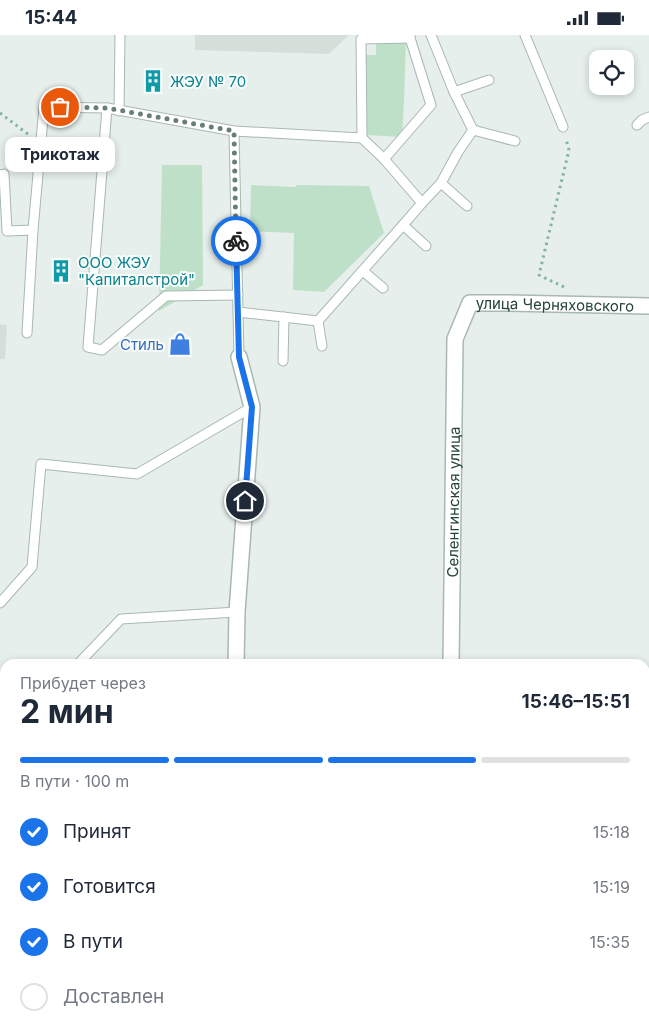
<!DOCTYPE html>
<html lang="ru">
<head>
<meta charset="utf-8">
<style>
  :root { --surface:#fff; --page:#f2f2f3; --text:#1f2937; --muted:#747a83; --line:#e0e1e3; --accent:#1a73e8 }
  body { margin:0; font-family:Inter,sans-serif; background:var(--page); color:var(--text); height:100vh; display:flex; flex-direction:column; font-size:19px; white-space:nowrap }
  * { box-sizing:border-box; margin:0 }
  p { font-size:16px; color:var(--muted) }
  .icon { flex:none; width:28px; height:28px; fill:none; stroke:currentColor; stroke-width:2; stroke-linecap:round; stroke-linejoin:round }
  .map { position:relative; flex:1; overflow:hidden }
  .sheet { position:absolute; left:0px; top:624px; width:650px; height:376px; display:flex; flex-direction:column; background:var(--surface); border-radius:15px 15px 0 0; box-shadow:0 2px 8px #0003 }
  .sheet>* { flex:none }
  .tools { position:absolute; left:589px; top:15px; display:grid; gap:10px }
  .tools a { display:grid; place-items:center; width:45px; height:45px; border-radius:10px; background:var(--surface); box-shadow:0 2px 8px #0003; font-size:25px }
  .pin { position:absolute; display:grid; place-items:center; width:42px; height:42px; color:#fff; margin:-21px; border:2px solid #fff; border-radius:50%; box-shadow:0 1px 5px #0007 }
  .courier { position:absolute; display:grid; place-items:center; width:50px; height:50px; margin:-25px; border:4px solid #1a73e8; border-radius:50%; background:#fff; color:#222; box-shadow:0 1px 6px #0007 }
  .bubble { position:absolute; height:35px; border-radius:10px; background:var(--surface); box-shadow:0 2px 8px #0003; font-size:16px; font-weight:700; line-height:35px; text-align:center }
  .summary em { font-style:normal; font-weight:700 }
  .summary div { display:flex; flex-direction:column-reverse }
  .summary { display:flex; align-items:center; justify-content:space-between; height:85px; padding:0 20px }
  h1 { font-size:32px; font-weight:700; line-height:38px }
  .bar { display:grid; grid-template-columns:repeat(4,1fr); gap:8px 5px; align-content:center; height:60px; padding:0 20px }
  .bar i { height:6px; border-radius:4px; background:var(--line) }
  .bar .current { background:var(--accent) }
  .bar p { grid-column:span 4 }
  ol { padding:0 20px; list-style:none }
  li { display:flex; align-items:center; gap:15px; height:55px }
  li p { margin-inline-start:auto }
  li .icon { padding:5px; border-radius:50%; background:var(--accent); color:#fff; stroke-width:4 }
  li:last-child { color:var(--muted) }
  li i { width:28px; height:28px; border:2px solid var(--line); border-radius:50% }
  .status { display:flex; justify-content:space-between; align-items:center; height:35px; padding:0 25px; background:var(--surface); direction:ltr }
  .status svg { height:14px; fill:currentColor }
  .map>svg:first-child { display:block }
  .built { fill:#d4dfda }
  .green { fill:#bfe0c8 }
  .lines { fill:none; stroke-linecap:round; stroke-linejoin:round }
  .service-casing { stroke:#a8b8b2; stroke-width:11 }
  .minor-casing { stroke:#a8b8b2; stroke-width:18 }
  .path { stroke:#86b3a5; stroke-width:3; stroke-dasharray:2.5 4; stroke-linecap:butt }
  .service { stroke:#fff; stroke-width:9 }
  .minor { stroke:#fff; stroke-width:15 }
  .done { stroke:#687f78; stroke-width:5; stroke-dasharray:0 9 }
  .route { stroke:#1a73e8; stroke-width:6 }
  .labels { text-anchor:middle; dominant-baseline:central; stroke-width:4; stroke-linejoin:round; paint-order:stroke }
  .culture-label { font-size:15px; fill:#0d838f; stroke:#f7fbf9; text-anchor:start }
  .street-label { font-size:15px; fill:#24423a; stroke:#f7fbf9 }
  .shop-label { font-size:15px; fill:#366cbe; stroke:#f7fbf9; text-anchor:end }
</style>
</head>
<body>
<div class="status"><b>15:44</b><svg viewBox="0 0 49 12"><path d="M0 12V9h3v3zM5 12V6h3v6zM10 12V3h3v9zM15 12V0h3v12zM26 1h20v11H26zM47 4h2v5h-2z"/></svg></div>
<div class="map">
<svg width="649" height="999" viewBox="0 0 649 999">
  <rect width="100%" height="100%" fill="#e6efeb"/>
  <!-- built -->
  <g class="built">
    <polygon points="195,0 349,0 329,19 195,15"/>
    <polygon points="0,289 7,290 5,324 0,324"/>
  </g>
  <!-- green -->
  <g class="green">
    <polygon points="406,5 404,67 402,102 366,100 365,20 376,20 376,8"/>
    <polygon points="162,130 202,130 203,250 159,276"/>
    <polygon points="251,150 295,152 297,150 369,151 384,198 324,257 293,255 294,198 250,196"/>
  </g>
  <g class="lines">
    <defs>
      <g id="service">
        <polyline points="525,0 563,92"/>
        <polyline points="454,57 489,45"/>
        <polyline points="107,73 88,312 102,315 166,261 238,260"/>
        <polyline points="119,76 120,0"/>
        <polyline points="637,90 642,85 649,82"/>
        <polyline points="473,95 515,106"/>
        <polyline points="234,96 239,322"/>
        <polyline points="362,103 361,4 410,3"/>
        <polyline points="384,124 431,70 410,3 410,0"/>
        <polyline points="0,140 4,139 7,196 33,195"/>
        <polyline points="441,148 467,171"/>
        <polyline points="403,190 426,211"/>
        <polyline points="363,236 383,253"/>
        <polyline points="238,277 318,286 403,190 422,168 441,148 458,117 473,95 454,57 431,0"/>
        <polyline points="318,286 322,311"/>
        <polyline points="27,298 33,195 44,72 107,73 234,96 362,103 384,124 422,168"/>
        <polyline points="283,326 284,282"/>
        <polyline points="0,568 32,532 41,429 137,439 252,372"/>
        <polyline points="78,629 121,584 237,577"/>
        <polyline points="0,702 3,706"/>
      </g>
      <g id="minor">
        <polyline points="236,629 237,577 252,372 239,322"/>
        <path id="s1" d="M 451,629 L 455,304 L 470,268 L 505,268 L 649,271"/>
        <polyline points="0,788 5,788"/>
        <polyline points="645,793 649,793"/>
        <polyline points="21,999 21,995"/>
        <polyline points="229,999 229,995"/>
        <polyline points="446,999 446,995"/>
      </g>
    </defs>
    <!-- service casing -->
    <use href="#service" class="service-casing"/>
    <!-- minor casing -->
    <use href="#minor" class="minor-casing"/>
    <!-- path -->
    <g class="path">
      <polyline points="0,78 29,100"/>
      <polyline points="564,252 539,240 569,115 566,104"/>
      <polyline points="0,809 5,809"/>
      <polyline points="645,816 649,816"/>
    </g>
    <!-- service -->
    <use href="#service" class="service"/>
    <!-- minor -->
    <use href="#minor" class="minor"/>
  </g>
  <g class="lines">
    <!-- done -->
    <polyline class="done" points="60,72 107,73 234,96 236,206"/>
    <!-- route -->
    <polyline class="route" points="236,206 239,322 252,372 245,466"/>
  </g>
  <!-- icons -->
  <defs>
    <symbol id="building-bare" viewBox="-9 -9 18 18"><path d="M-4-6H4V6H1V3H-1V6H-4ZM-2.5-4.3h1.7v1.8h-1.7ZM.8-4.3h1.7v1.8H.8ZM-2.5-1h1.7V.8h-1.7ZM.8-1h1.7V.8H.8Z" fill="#0f9aa8" stroke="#f7fbf9" stroke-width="2.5" paint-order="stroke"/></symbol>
    <symbol id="shop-bare" viewBox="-9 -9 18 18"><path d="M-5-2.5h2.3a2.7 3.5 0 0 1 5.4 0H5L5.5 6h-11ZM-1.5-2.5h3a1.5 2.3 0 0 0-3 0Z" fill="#3f7fe0" stroke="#f7fbf9" stroke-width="2.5" paint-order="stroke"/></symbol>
  </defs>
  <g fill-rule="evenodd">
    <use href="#building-bare" x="137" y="30" width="32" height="32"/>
    <use href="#building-bare" x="45" y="220" width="32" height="32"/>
    <use href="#shop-bare" x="164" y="293" width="32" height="32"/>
  </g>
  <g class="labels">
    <!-- culture labels -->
    <g class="culture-label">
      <text x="170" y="46">ЖЭУ № 70</text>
      <text x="78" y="227">ООО ЖЭУ<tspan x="78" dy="17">"Капиталстрой"</tspan></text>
    </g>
    <!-- street labels -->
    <g class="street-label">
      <text stroke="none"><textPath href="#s1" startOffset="449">улица Черняховского</textPath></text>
      <text stroke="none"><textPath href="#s1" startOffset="162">Селенгинская улица</textPath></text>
    </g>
    <!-- shop labels -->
    <g class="shop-label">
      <text x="164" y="309">Стиль</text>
    </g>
  </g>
</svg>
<div class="tools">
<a><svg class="icon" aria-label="locate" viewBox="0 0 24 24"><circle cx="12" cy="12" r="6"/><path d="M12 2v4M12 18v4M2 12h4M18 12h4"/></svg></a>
</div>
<div class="pin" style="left:60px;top:72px;background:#ea580c"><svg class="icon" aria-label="bag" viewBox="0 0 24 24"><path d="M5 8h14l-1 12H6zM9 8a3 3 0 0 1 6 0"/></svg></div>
<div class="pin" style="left:245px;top:466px;background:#1f2937"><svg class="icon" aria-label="home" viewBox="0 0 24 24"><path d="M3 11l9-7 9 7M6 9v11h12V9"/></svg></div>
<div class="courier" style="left:236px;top:206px"><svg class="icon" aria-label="bike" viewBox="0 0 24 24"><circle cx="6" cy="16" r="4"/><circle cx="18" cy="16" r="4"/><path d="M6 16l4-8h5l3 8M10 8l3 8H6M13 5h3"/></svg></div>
<div class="bubble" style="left:5px;top:102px;width:110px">Трикотаж</div>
<section class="sheet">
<div class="summary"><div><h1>2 мин</h1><p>Прибудет через</p></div><em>15:46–15:51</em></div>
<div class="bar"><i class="current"></i><i class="current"></i><i class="current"></i><i></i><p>В пути · 100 m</p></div>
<ol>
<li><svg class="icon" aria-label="check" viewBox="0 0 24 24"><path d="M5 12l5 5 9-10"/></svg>Принят<p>15:18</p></li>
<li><svg class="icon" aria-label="check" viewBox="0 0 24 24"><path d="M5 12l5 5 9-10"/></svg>Готовится<p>15:19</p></li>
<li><svg class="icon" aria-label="check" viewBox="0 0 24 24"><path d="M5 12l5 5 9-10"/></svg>В пути<p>15:35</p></li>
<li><i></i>Доставлен</li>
</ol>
</section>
</div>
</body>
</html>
